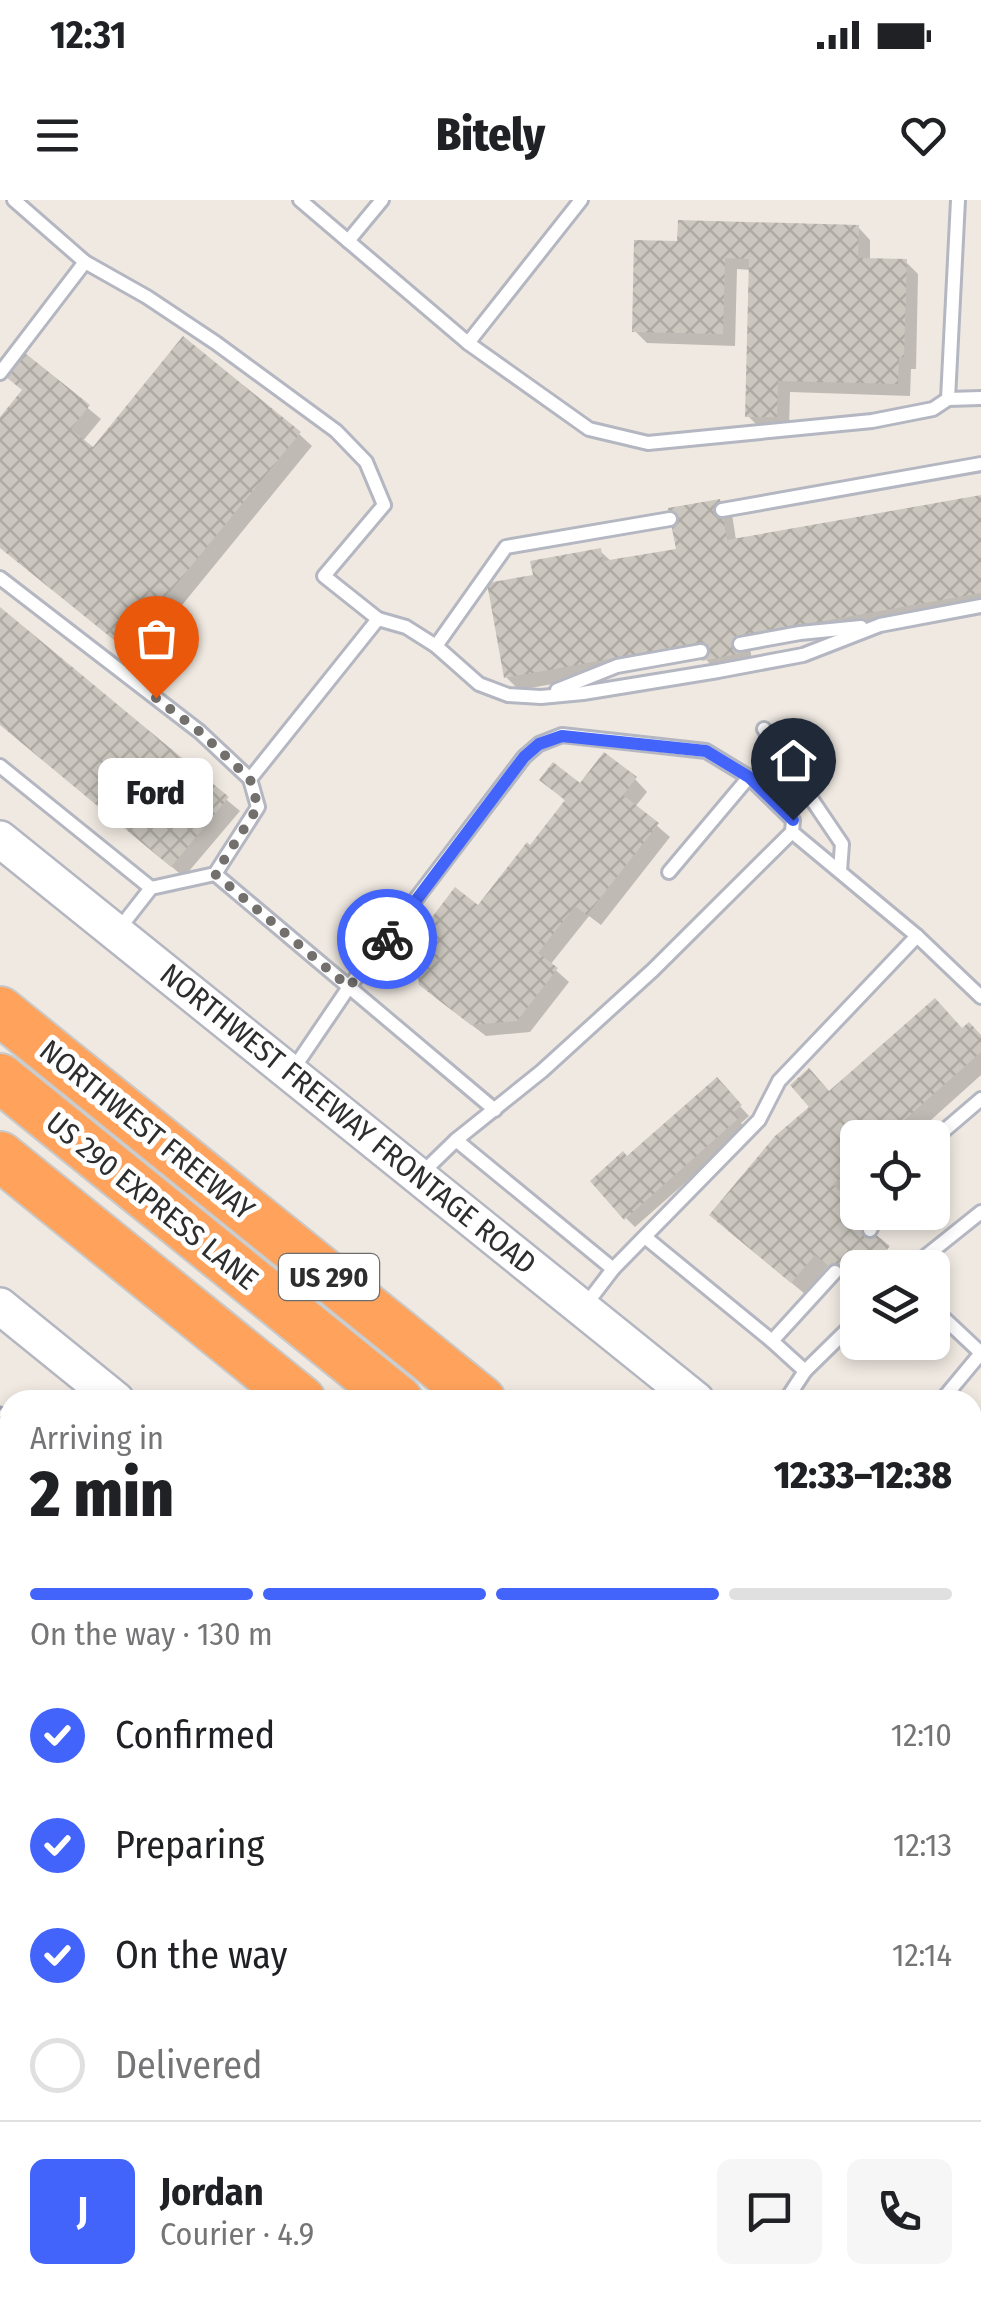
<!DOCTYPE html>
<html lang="en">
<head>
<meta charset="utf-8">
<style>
  :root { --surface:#fff; --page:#f6f6f6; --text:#202124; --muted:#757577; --line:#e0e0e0; --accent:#4264fb }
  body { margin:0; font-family:"Fira Sans Condensed",sans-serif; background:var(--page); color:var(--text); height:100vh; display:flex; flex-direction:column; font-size:38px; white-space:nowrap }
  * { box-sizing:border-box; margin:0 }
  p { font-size:32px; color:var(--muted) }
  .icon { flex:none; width:55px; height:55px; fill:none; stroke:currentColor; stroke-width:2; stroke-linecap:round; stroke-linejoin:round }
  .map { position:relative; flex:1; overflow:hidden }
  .side { position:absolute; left:0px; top:1190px; width:982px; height:932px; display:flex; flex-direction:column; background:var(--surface); border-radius:30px 30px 0 0; box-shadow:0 5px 15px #0003 }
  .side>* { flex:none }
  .fabs { position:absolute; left:840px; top:920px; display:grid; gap:20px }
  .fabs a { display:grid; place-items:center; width:110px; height:110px; border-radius:15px; background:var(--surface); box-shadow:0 5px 15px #0003; font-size:50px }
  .pin { position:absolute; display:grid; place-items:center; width:85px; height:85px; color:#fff; margin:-102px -42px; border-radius:50% 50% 50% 0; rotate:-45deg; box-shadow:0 0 10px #0007 }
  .pin .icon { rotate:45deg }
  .courier { position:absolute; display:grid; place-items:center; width:100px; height:100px; margin:-50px; border:8px solid #4264fb; border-radius:50%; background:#fff; color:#222; box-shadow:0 2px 12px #0007 }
  .bubble { position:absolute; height:70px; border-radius:15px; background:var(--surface); box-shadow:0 5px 15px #0003; font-size:32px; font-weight:800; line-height:70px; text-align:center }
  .summary em { font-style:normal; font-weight:800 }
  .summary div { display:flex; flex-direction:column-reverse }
  .summary { display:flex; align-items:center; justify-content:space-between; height:170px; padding:0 30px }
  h1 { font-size:65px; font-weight:800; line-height:75px }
  .bar { display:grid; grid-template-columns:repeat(4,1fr); gap:15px 10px; align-content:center; height:120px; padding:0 30px }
  .bar i { height:12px; border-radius:8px; background:var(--line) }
  .bar .on { background:var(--accent) }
  .bar p { grid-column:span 4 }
  .line { display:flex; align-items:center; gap:25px; padding:0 30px; border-top:2px solid var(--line) }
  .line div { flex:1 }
  .round { display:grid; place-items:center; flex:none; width:105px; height:105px; border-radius:15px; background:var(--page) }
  ol { padding:0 30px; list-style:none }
  li { display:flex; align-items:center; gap:30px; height:110px }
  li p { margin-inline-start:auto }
  li .icon { padding:10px; border-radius:50%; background:var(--accent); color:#fff; stroke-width:4 }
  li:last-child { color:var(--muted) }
  li i { width:55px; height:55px; border:5px solid var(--line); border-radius:50% }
  .status { display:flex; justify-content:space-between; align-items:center; height:70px; padding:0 50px; background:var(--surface); direction:ltr }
  .status svg { height:28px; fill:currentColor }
  header { display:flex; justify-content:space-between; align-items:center; height:130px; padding:0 30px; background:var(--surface); font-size:45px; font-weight:800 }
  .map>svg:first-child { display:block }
  .industrial { fill:url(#industrial-grid) }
  .shadow { fill:#0003 }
  .building { fill:url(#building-cross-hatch) }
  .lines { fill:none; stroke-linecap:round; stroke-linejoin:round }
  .service-casing { stroke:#b4b7c1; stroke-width:18 }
  .secondary-casing { stroke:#b4b7c1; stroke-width:40 }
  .primary-casing { stroke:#c9c9c9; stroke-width:45 }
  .motorway-casing { stroke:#c9c9c9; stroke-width:52 }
  .service { stroke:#fff; stroke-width:12 }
  .secondary { stroke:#fff; stroke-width:35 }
  .primary { stroke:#f2d163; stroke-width:40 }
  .motorway { stroke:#ffa35c; stroke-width:48 }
  .rail-casing { stroke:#a3a6b8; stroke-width:11 }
  .rail { stroke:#fff; stroke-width:8; stroke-dasharray:22; stroke-linecap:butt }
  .done { stroke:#726f6d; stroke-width:10; stroke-dasharray:0 18 }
  .route { stroke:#4264fb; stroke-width:12 }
  .labels { text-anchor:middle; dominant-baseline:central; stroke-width:10; stroke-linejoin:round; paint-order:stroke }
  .shield { fill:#fff; stroke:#6d6d6d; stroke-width:2.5 }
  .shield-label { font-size:28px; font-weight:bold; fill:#2e2e2e }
  .street-label { font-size:30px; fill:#2e2e2e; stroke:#fff }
</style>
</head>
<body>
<div class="status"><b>12:31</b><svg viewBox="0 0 49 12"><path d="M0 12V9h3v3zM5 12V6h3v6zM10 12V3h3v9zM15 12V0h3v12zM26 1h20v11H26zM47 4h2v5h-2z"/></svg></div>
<header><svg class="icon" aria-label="menu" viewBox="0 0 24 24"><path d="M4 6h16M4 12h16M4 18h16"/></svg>Bitely<svg class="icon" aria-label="heart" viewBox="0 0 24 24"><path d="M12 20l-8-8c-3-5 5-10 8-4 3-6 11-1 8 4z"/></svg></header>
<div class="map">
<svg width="981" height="2121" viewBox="0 0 981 2121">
  <defs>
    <pattern id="industrial-grid" width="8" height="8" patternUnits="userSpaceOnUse" patternTransform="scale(2.5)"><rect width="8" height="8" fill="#e3e1e8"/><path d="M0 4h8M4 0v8" fill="none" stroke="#c3c1c7"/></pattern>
    <pattern id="building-cross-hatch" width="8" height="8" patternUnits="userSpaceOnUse" patternTransform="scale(2.5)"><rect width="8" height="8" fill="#cbc7bf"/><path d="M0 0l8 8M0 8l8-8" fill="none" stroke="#afaba4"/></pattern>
  </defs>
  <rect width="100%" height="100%" fill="#efe9e1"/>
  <!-- industrial -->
  <polygon class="industrial" points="0,1897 10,1897 10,2112 972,2112 973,2064 981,2071 981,2121 0,2121"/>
  <!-- shadow -->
  <g class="shadow">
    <polygon points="858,27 870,40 870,61 906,62 918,74 916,169 911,169 910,196 790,192 789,229 760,228 748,216 752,70 737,69 735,146 647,143 634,130 680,44"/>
    <polygon points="25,156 101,219 82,242 93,251 299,234 312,246 138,459 0,347 0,221 24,191"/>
    <polygon points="981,297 981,407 750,448 753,466 717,472 704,457 519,490 506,477 535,377 600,351 612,362 678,351 719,301 732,314 736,340"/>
    <polygon points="0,411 240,611 184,677 0,524"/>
    <polygon points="635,579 647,592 635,607 670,637 601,725 589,716 550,765 569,782 530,832 486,836 435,797 421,784 479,708 531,649 567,602 542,580 580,587"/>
    <polygon points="963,831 981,837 981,875 911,938 858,938 858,986 844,998 858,1009 858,1012 861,1012 868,1019 862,1027 900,1061 894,1068 858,1068 858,1090 828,1066 805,1094 725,1028 829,893"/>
    <polygon points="716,880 749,916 741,923 746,929 635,1027 626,1018 627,959"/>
    <rect x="53" y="2112" width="446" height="9"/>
  </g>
  <!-- building -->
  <g class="building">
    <polygon points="678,20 859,25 858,58 907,59 904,157 899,157 898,184 778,181 777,217 745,217 749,59 725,58 723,134 632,132 634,40 677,41"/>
    <polygon points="183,136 301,232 124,448 0,348 0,217 22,190 6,177 25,153 90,205 71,229 93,247"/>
    <polygon points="981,295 981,393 739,436 742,453 702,461 699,443 504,478 487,383 533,375 530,361 601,348 603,361 676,349 668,308 720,299 727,340"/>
    <polygon points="0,407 229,597 171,667 0,525"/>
    <polygon points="604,552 637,577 623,595 659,623 587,715 575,706 538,753 558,768 517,821 471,825 419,785 414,741 455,687 478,705 527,642 530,645 565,600 539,580 553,562 580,583"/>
    <polygon points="935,798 962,828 969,822 981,835 981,852 884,938 858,938 858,962 833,985 857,1005 850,1014 890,1046 872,1068 858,1068 858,1085 855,1088 815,1055 791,1083 709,1015 775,936 809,907 790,885 809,868 829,891"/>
    <polygon points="717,877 742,905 734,912 739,918 624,1020 590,981 623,951 627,956"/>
    <polygon points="972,1223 981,1229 981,1276 972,1270"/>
    <rect x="50" y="2112" width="438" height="9"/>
  </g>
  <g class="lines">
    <defs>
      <g id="service">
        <polyline points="14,0 85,62 147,97 216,143 336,231 366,262 384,305 324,376 378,419"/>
        <polyline points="300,0 468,143"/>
        <polyline points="581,0 468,143 589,229 648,243 872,221 933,209 948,199 981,198"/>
        <polyline points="348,41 382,0"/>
        <polyline points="0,173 85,62"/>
        <polyline points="948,199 958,0"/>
        <polyline points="722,310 981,264"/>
        <polyline points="670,319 506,347 436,446 479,484 508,495 541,497 583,493 718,471 803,455 880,425 981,406"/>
        <polyline points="0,378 200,532 250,579"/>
        <polyline points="740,444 800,433 861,427"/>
        <polyline points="557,490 617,466 701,451"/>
        <polyline points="764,529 842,644 840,671"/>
        <polyline points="0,566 151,688"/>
        <polyline points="669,672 749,577"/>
        <polyline points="215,674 495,910"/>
        <polyline points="119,729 151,688 215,674 258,607 250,579 378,419 406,427 436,446"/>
        <polyline points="917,736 981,797"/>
        <polyline points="292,871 349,787 524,557 539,544 562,535 706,551 749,577 793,620 792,632 653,770 542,871 456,940 420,975"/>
        <polyline points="456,940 613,1069"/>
        <polyline points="932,941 981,899"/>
        <polyline points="870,1030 879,1012"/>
        <polyline points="645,1037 772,1141"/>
        <polyline points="911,1068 981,1012"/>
        <polyline points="584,1107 613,1069 759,920 779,881 917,736 792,632"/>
        <polyline points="932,1107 981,1153"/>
        <polyline points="805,1171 858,1119"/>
        <polyline points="786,1200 805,1171 772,1141 835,1072"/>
        <polyline points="942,1200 981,1153"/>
        <polyline points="972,1324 981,1330"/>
        <polyline points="0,1932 10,1932"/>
        <polyline points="590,2112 590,2121"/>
      </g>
      <g id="secondary">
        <polyline points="0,639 696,1200"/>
        <polyline points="0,1106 116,1200"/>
        <polyline points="972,1417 981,1423"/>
        <polyline points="972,1845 981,1851"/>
      </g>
      <g id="primary">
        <polyline points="0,1728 10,1727"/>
        <polyline points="972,1758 981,1758"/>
        <polyline points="0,1785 10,1785"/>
      </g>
      <g id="motorway">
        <polyline points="0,811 481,1200"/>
        <polyline points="0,878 398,1200"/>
        <polyline points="0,956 301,1200"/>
        <polyline points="972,1579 981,1585"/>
        <polyline points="972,1642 981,1648"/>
        <polyline points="972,1716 981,1721"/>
        <polyline points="972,1791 981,1798"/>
      </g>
    </defs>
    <!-- service casing -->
    <use href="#service" class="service-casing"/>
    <!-- secondary casing -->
    <use href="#secondary" class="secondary-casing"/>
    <!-- primary casing -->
    <use href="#primary" class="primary-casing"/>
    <!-- motorway casing -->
    <use href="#motorway" class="motorway-casing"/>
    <!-- service -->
    <use href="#service" class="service"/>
    <!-- secondary -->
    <use href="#secondary" class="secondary"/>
    <!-- primary -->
    <use href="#primary" class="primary"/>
    <!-- motorway -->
    <use href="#motorway" class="motorway"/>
    <defs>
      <g id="rail">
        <polyline points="0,1211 10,1219"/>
        <polyline points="972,1996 981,2003"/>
      </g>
    </defs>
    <!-- rail casing -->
    <use href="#rail" class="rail-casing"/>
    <!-- rail -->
    <use href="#rail" class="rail"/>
  </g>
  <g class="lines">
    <!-- done -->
    <polyline class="done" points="156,498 200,532 250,579 258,607 215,674 349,787 387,739"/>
    <!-- route -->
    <polyline class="route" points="387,739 524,557 539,544 562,536 706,551 749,577 793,620"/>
  </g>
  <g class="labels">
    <!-- shield labels -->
    <rect class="shield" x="279" y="1054" width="100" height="46" rx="8"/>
    <g class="shield-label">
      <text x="329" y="1077">US 290</text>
    </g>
    <!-- street labels -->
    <g class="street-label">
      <text transform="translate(348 919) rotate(39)">NORTHWEST FREEWAY FRONTAGE ROAD</text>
      <text transform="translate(147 930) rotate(39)">NORTHWEST FREEWAY</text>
      <text transform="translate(152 1001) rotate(39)">US 290 EXPRESS LANE</text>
    </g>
  </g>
</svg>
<div class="fabs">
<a><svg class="icon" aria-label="locate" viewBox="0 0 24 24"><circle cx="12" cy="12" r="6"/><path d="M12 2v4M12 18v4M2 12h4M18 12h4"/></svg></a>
<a><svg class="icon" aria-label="layers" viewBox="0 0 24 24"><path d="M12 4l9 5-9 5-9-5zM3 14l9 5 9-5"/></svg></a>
</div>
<div class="pin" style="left:156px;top:498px;background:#ea580c"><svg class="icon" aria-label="bag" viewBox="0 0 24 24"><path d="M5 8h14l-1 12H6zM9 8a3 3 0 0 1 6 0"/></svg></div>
<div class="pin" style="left:793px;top:620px;background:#1f2937"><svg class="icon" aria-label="home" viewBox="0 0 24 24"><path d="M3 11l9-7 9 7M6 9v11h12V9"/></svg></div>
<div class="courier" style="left:387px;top:739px"><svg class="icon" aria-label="bike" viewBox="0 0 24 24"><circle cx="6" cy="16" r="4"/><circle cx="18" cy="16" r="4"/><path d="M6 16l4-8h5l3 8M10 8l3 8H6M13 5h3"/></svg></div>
<div class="bubble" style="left:98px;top:558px;width:115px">Ford</div>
<section class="side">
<div class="summary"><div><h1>2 min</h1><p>Arriving in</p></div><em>12:33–12:38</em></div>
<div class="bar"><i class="on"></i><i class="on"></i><i class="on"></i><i></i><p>On the way · 130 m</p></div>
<ol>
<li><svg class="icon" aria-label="check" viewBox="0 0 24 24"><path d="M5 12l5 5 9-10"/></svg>Confirmed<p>12:10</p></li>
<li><svg class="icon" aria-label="check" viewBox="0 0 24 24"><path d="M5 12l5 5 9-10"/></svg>Preparing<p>12:13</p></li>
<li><svg class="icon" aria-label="check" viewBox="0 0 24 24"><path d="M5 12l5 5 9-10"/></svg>On the way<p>12:14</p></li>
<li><i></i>Delivered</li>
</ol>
<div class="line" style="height:180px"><b class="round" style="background:var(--accent);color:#fff">J</b><div><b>Jordan</b><p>Courier · 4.9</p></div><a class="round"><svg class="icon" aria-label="chat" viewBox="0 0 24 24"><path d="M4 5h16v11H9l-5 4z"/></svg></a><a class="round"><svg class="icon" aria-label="phone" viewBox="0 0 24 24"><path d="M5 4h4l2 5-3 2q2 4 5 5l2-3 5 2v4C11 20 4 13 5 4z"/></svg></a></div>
</section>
</div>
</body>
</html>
